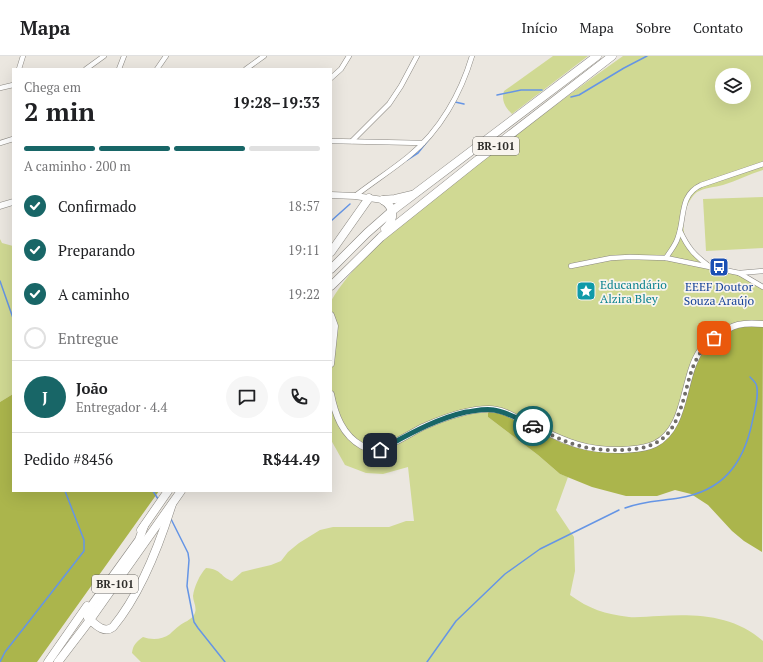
<!DOCTYPE html>
<html lang="pt">
<head>
<meta charset="utf-8">
<style>
  :root { --surface:#fff; --page:#f6f6f6; --text:#202124; --muted:#757577; --line:#e0e0e0; --accent:#186667 }
  body { margin:0; font-family:"PT Serif",serif; background:var(--page); color:var(--text); height:100vh; display:flex; flex-direction:column; font-size:15px; white-space:nowrap }
  * { box-sizing:border-box; margin:0 }
  p { font-size:13px; color:var(--muted) }
  .icon { flex:none; width:22px; height:22px; fill:none; stroke:currentColor; stroke-width:2; stroke-linecap:round; stroke-linejoin:round }
  .map { position:relative; flex:1; overflow:hidden }
  .side { position:absolute; left:12px; top:12px; width:320px; height:424px; display:flex; flex-direction:column; background:var(--surface); border-radius:0px; box-shadow:0 4px 16px #0002 }
  .side>* { flex:none }
  .tools { position:absolute; left:715px; top:12px; display:grid; gap:8px }
  .tools a { display:grid; place-items:center; width:36px; height:36px; border-radius:50%; background:var(--surface); box-shadow:0 4px 16px #0002; font-size:20px }
  .pin { position:absolute; display:grid; place-items:center; width:34px; height:34px; color:#fff; margin:-17px; border-radius:8px; box-shadow:0 2px 6px #0006 }
  .courier { position:absolute; display:grid; place-items:center; width:40px; height:40px; margin:-20px; border:3px solid #186667; border-radius:50%; background:#fff; color:#222; box-shadow:0 1px 5px #0007 }
  .overview em { font-style:normal; font-weight:800 }
  .overview div { display:flex; flex-direction:column-reverse }
  .overview { display:flex; align-items:center; justify-content:space-between; height:68px; padding:0 12px }
  h1 { font-size:26px; font-weight:800; line-height:30px }
  .bar { display:grid; grid-template-columns:repeat(4,1fr); gap:6px 4px; align-content:center; height:48px; padding:0 12px }
  .bar i { height:5px; border-radius:3px; background:var(--line) }
  .bar .current { background:var(--accent) }
  .bar p { grid-column:span 4 }
  .line { display:flex; align-items:center; gap:10px; padding:0 12px; border-top:1px solid var(--line) }
  .line div { flex:1 }
  .round { display:grid; place-items:center; flex:none; width:42px; height:42px; border-radius:21px; background:var(--page) }
  ol { padding:0 12px; list-style:none }
  li { display:flex; align-items:center; gap:12px; height:44px }
  li p { margin-inline-start:auto }
  li .icon { padding:4px; border-radius:50%; background:var(--accent); color:#fff; stroke-width:4 }
  li:last-child { color:var(--muted) }
  li i { width:22px; height:22px; border:2px solid var(--line); border-radius:50% }
  header { display:flex; align-items:center; gap:24px; box-sizing:border-box; height:56px; padding:0 20px; background:var(--surface); border-bottom:1px solid var(--line) }
  header strong { font-size:19px }
  nav { display:flex; gap:22px; margin-inline-start:auto; font-size:14px }
  .map>svg:first-child { display:block }
  .green { fill:#d0d993; fill-rule:evenodd }
  .forest { fill:#abb54c }
  .lines { fill:none; stroke-linecap:round; stroke-linejoin:round }
  .stream { stroke:#6595e5; stroke-width:1.5 }
  .street-casing { stroke:#8a8781; stroke-width:5.5 }
  .secondary-casing { stroke:#8a8781; stroke-width:7 }
  .highway-casing { stroke:#8a8781; stroke-width:9 }
  .street { stroke:#fff; stroke-width:4.5 }
  .secondary { stroke:#fff; stroke-width:6 }
  .highway { stroke:#fff; stroke-width:8 }
  .done { stroke:#706d69; stroke-width:4; stroke-dasharray:0 7.2 }
  .route { stroke:#186667; stroke-width:5 }
  .labels { text-anchor:middle; dominant-baseline:central; stroke-width:3.5; stroke-linejoin:round; paint-order:stroke }
  .shield { fill:#f8f4ee; stroke:#6a6864; stroke-width:1 }
  .shield-label { font-size:11px; font-weight:bold; fill:#2d2c29 }
  .culture-label { font-size:12px; fill:#0d838f; stroke:#f8f4ee; text-anchor:start }
  .transit-label { font-size:12px; fill:#164399; stroke:#f8f4ee }
</style>
</head>
<body>
<header>
<strong>Mapa</strong>
<nav><a>Início</a><a>Mapa</a><a>Sobre</a><a>Contato</a></nav>
</header>
<div class="map">
<svg width="763" height="606" viewBox="0 0 763 606">
  <rect width="100%" height="100%" fill="#ebe7e0"/>
  <!-- green -->
  <g class="green">
    <path d="M 553,0 L 588,0 L 512,58 C 505,51 501,44 504,35 Z"/>
    <path d="M 623,0 L 763,0 L 763,114 C 749,118 737,125 723,129 C 715,131 704,132 697,136 C 693,139 691,143 689,146 C 679,164 682,188 699,201 C 709,208 716,209 727,213 C 739,218 751,224 763,229 L 763,269 L 680,357 L 657,389 C 619,396 588,402 553,381 L 488,357 L 488,361 L 538,399 L 560,418 L 568,421 L 556,454 L 574,481 L 575,515 L 570,539 C 589,553 605,558 629,561 C 638,562 649,560 659,560 C 697,558 733,559 763,585 L 763,606 L 141,606 L 132,597 C 133,589 136,586 143,581 C 151,584 162,584 170,578 C 173,575 176,572 179,570 C 184,566 191,564 194,559 C 198,552 193,546 193,540 C 194,531 200,518 206,512 C 222,513 220,521 232,525 L 242,516 L 271,509 L 281,505 L 288,496 L 299,487 L 320,474 L 333,471 L 389,471 L 406,465 L 414,465 L 408,411 L 383,418 L 366,417 L 345,409 L 331,384 L 331,245 C 360,196 410,163 453,128 C 509,84 565,41 623,0 ZM 722,19 L 744,19 L 744,41 L 722,41 Z"/>
    <polygon points="763,141 763,192 706,195 703,143"/>
    <polygon points="0,183 2,187 13,190 13,338 0,346"/>
  </g>
  <!-- forest -->
  <g class="forest">
    <polygon points="763,269 762,496 744,485 732,475 708,449 691,438 675,434 657,440 626,440 592,431 560,418 538,399 488,361 488,357 490,355 499,355 562,387 578,392 592,395 615,396 646,394 675,370 700,296 730,272"/>
    <polygon points="13,338 13,435 159,435 37,606 0,606 0,346"/>
  </g>
  <g class="lines">
    <!-- stream -->
    <g class="stream">
      <polyline points="497,39 521,34 542,34"/>
      <polyline points="571,41 579,39 624,12 647,0"/>
      <polyline points="455,46 464,48"/>
      <polyline points="407,104 418,97 430,82"/>
      <polyline points="331,165 350,148"/>
      <polyline points="0,225 13,262"/>
      <polyline points="153,435 158,443"/>
      <path d="M 625,452 C 642,445 661,445 679,442 C 722,435 743,409 752,367 C 754,357 760,338 756,328 C 755,326 752,323 750,321"/>
      <polyline points="171,463 188,497 189,504 187,530 194,566 198,572 225,606"/>
      <polyline points="0,606 5,596 84,495 84,484 65,435"/>
      <polyline points="427,606 456,565 505,518 540,493 619,454"/>
    </g>
    <defs>
      <g id="street">
        <polyline points="19,13 23,0"/>
        <polyline points="86,13 104,0"/>
        <polyline points="119,13 124,0"/>
        <polyline points="157,13 166,0"/>
        <polyline points="246,13 264,0"/>
        <polyline points="331,22 341,13 349,0"/>
        <polyline points="0,32 13,29"/>
        <polyline points="331,85 423,87"/>
        <polyline points="352,85 389,48 401,30 417,0"/>
        <polyline points="0,87 13,83"/>
        <path d="M 355,140 C 373,126 392,114 409,100 C 440,75 461,37 472,0"/>
        <path d="M 680,175 C 688,192 694,199 709,210"/>
        <path d="M 666,202 C 670,195 676,189 678,181 C 685,162 679,139 701,129 L 763,108"/>
        <polyline points="571,210 611,202 630,201 666,202 739,217 763,215"/>
        <polyline points="739,217 763,231"/>
      </g>
      <g id="secondary">
        <polyline points="331,139 355,140 383,144"/>
        <polyline points="0,150 13,146"/>
        <polyline points="331,259 335,270 331,308"/>
        <path d="M 331,338 C 335,358 342,379 362,390 C 365,391 368,394 370,394 C 381,397 413,375 425,370 C 443,362 469,353 489,353 C 504,353 518,363 531,369 C 565,385 584,395 623,394 C 634,393 645,393 655,388 C 687,372 682,322 700,295 C 704,289 710,285 716,281 C 733,268 742,266 763,268"/>
      </g>
      <g id="highway">
        <path d="M 383,144 C 395,151 395,164 385,173"/>
        <polyline points="383,144 395,143 412,139"/>
        <polyline points="331,196 369,142"/>
        <polyline points="331,213 367,177 392,155 597,0"/>
        <polyline points="331,230 381,181 475,106 612,0"/>
        <path d="M 144,470 L 139,484 L 87,556 L 88,562 C 96,569 104,578 113,571 C 141,537 159,490 172,448"/>
        <polyline points="141,474 168,435"/>
        <polyline points="48,606 87,550"/>
        <polyline points="58,606 90,564 181,435"/>
      </g>
    </defs>
    <!-- street casing -->
    <use href="#street" class="street-casing"/>
    <!-- secondary casing -->
    <use href="#secondary" class="secondary-casing"/>
    <!-- highway casing -->
    <use href="#highway" class="highway-casing"/>
    <!-- street -->
    <use href="#street" class="street"/>
    <!-- secondary -->
    <use href="#secondary" class="secondary"/>
    <!-- highway -->
    <use href="#highway" class="highway"/>
  </g>
  <g class="lines">
    <!-- done -->
    <path class="done" d="M 533,370 C 548,377 564,386 580,390 C 593,394 607,394 620,394 C 649,393 668,388 679,357 C 690,329 688,303 714,282"/>
    <!-- route -->
    <path class="route" d="M 380,394 C 408,379 435,363 466,356 C 475,355 485,352 494,354 C 508,356 520,364 533,370"/>
  </g>
  <!-- icons -->
  <defs>
    <symbol id="bus-square" viewBox="-11 -11 22 22"><rect x="-9" y="-9" width="18" height="18" rx="4" fill="#1a4fb4" stroke="#f8f4ee"/><path d="M-5-6H5V4H4V6H2V4H-2V6H-4V4H-5ZM-3.5-4V0h7V-4ZM-3.5 1.2v1.5H-2V1.2ZM2 1.2v1.5H3.5V1.2Z" fill="#fff"/></symbol>
    <symbol id="sight-square" viewBox="-11 -11 22 22"><rect x="-9" y="-9" width="18" height="18" rx="4" fill="#0f9aa8" stroke="#f8f4ee"/><path d="M0-6L1.8-2.2L6-1.7L2.9 1.2L3.7 5.4L0 3.3L-3.7 5.4L-2.9 1.2L-6-1.7L-1.8-2.2Z" fill="#fff"/></symbol>
  </defs>
  <g fill-rule="evenodd">
    <use href="#bus-square" x="708" y="200" width="22" height="22"/>
    <use href="#sight-square" x="575" y="224" width="22" height="22"/>
  </g>
  <g class="labels">
    <!-- shield labels -->
    <g class="shield">
      <rect x="473" y="81" width="46" height="18" rx="3"/>
      <rect x="92" y="519" width="46" height="18" rx="3"/>
    </g>
    <g class="shield-label">
      <text x="496" y="90">BR-101</text>
      <text x="115" y="528">BR-101</text>
    </g>
    <!-- culture labels -->
    <g class="culture-label">
      <text x="600" y="228">Educandário<tspan x="600" dy="14">Alzira Bley</tspan></text>
    </g>
    <!-- transit labels -->
    <g class="transit-label">
      <text x="719" y="230">EEEF Doutor<tspan x="719" dy="14">Souza Araújo</tspan></text>
    </g>
  </g>
</svg>
<div class="tools">
<a><svg class="icon" aria-label="layers" viewBox="0 0 24 24"><path d="M12 4l9 5-9 5-9-5zM3 14l9 5 9-5"/></svg></a>
</div>
<div class="pin" style="left:714px;top:282px;background:#ea580c"><svg class="icon" aria-label="bag" viewBox="0 0 24 24"><path d="M5 8h14l-1 12H6zM9 8a3 3 0 0 1 6 0"/></svg></div>
<div class="pin" style="left:380px;top:394px;background:#1f2937"><svg class="icon" aria-label="home" viewBox="0 0 24 24"><path d="M3 11l9-7 9 7M6 9v11h12V9"/></svg></div>
<div class="courier" style="left:533px;top:370px"><svg class="icon" aria-label="car" viewBox="0 0 24 24"><path d="M5 17H2v-5l4-1 3-4h7l3 4 3 1v5h-3M9 17h6M6 11h13"/><circle cx="7" cy="17" r="2"/><circle cx="17" cy="17" r="2"/></svg></div>
<section class="side">
<div class="overview"><div><h1>2 min</h1><p>Chega em</p></div><em>19:28–19:33</em></div>
<div class="bar"><i class="current"></i><i class="current"></i><i class="current"></i><i></i><p>A caminho · 200 m</p></div>
<ol>
<li><svg class="icon" aria-label="check" viewBox="0 0 24 24"><path d="M5 12l5 5 9-10"/></svg>Confirmado<p>18:57</p></li>
<li><svg class="icon" aria-label="check" viewBox="0 0 24 24"><path d="M5 12l5 5 9-10"/></svg>Preparando<p>19:11</p></li>
<li><svg class="icon" aria-label="check" viewBox="0 0 24 24"><path d="M5 12l5 5 9-10"/></svg>A caminho<p>19:22</p></li>
<li><i></i>Entregue</li>
</ol>
<div class="line" style="height:72px"><b class="round" style="background:var(--accent);color:#fff">J</b><div><b>João</b><p>Entregador · 4.4</p></div><a class="round"><svg class="icon" aria-label="chat" viewBox="0 0 24 24"><path d="M4 5h16v11H9l-5 4z"/></svg></a><a class="round"><svg class="icon" aria-label="phone" viewBox="0 0 24 24"><path d="M5 4h4l2 5-3 2q2 4 5 5l2-3 5 2v4C11 20 4 13 5 4z"/></svg></a></div>
<div class="line" style="height:52px"><div>Pedido #8456</div><b>R$44.49</b></div>
</section>
</div>
</body>
</html>
